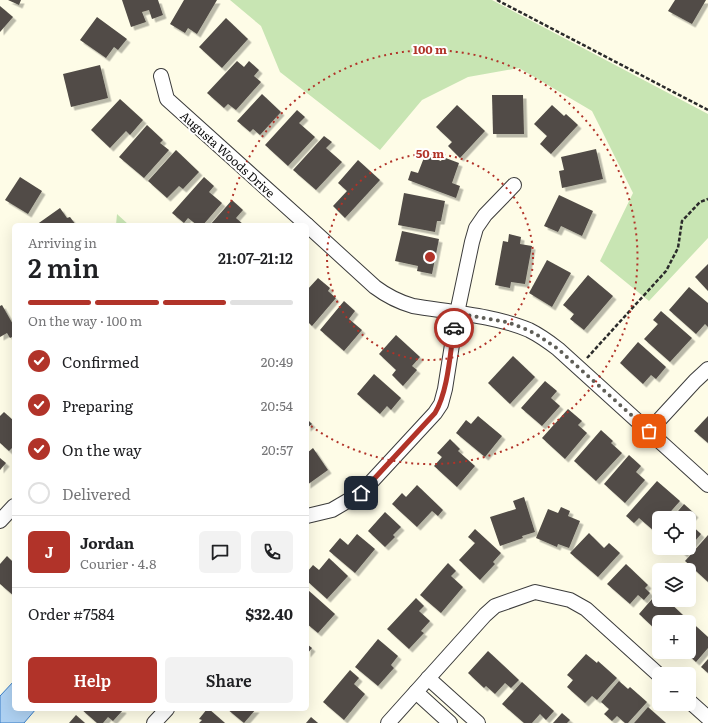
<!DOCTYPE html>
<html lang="en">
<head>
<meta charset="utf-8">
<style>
  :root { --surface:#fff; --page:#f2f2f2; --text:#202124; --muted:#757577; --line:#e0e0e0; --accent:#b13329 }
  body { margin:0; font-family:Literata,serif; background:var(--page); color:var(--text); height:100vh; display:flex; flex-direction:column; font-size:15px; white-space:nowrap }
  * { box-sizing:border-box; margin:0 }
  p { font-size:13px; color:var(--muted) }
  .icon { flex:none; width:22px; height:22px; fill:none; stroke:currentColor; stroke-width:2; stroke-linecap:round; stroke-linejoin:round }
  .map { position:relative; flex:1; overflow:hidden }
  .drawer { position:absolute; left:12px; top:223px; width:297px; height:488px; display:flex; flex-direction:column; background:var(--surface); border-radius:6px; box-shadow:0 4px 16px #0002 }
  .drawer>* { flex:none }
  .controls { position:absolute; left:652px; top:511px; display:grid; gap:8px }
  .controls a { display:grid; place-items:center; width:44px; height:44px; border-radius:6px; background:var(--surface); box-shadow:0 4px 16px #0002; font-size:20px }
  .pin { position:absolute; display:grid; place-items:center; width:34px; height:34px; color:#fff; margin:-17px; border-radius:8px; box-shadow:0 2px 6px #0006 }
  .courier { position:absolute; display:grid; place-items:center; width:40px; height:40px; margin:-20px; border:3px solid #b13329; border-radius:50%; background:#fff; color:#222; box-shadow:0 1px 5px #0007 }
  .overview em { font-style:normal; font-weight:600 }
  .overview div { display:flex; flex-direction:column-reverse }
  .overview { display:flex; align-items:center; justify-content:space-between; height:68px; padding:0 16px }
  h1 { font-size:26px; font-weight:600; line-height:30px }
  .bar { display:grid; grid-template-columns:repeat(4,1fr); gap:6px 4px; align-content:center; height:48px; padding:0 16px }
  .bar i { height:5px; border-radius:3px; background:var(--line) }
  .bar .active { background:var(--accent) }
  .bar p { grid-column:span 4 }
  .line { display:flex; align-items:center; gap:10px; padding:0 16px; border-top:1px solid var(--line) }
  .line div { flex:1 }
  .round { display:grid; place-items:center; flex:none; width:42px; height:42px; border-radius:6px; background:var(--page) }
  ol { padding:0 16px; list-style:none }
  li { display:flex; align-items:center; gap:12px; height:44px }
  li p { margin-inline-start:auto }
  li .icon { padding:4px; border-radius:50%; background:var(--accent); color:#fff; stroke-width:4 }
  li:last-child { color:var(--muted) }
  li i { width:22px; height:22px; border:2px solid var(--line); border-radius:50% }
  .primary-button { display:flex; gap:8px; margin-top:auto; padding:8px 16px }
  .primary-button a { flex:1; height:46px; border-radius:6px; background:var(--accent); color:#fff; font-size:16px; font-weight:600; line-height:46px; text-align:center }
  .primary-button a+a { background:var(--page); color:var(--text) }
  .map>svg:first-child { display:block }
  .green { fill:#c8e5b3 }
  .water { fill:#aed1f2; stroke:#397dc6 }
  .building { fill:#514c46; filter:url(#shadow) }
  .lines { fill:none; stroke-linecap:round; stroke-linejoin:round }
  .minor-casing { stroke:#3c3c3c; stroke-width:16 }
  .path { stroke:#2b2b2b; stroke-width:2.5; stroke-dasharray:4 2; stroke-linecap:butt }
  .minor { stroke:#fff; stroke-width:14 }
  .done { stroke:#5f5e57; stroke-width:4; stroke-dasharray:0 7.2 }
  .route { stroke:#b13329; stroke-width:5 }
  .ring { fill:none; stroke:#b13329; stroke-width:2; stroke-dasharray:2 4 }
  .labels { text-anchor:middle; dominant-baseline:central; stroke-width:4; stroke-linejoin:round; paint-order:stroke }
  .street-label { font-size:12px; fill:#090909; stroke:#fff }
  .centre { fill:#b13329; stroke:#fff; stroke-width:2 }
  .ring-label { font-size:12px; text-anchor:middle; font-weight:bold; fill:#b13329; stroke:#fff; stroke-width:4; stroke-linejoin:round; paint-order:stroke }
</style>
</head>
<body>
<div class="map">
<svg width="708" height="723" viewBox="0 0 708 723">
  <defs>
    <filter id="shadow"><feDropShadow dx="3.5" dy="3.5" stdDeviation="0" flood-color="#0004"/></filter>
  </defs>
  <rect width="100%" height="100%" fill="#fefce7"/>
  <!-- green -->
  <g class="green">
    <polygon points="230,0 492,0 708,114 708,238 649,301 600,261 633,193 592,111 519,68 468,77 422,100 380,150 280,72 261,26"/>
    <polygon points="117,214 129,225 116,225"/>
  </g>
  <!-- water -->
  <polygon class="water" points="14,681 14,709 36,709 24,723 0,723 0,696"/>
  <!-- building -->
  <g class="building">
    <polygon points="8,0 21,0 19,5"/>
    <polygon points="122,0 158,0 163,15 152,19 149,10 142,12 146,22 131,27"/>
    <polygon points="184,0 217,0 197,34 188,28 185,33 170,24"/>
    <polygon points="675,0 706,0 692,24 668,11"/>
    <polygon points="0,6 13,17 0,32"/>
    <polygon points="97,17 127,39 118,50 114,47 106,58 80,40"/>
    <polygon points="226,18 248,39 222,68 199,47"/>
    <polygon points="237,61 244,67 249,61 259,70 254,76 261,82 236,110 228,104 224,108 207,93"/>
    <polygon points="100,65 108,98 71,107 63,74"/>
    <polygon points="262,94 281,112 260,135 253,129 250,132 237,121"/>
    <polygon points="492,95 523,95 524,134 493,134"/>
    <polygon points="120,99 143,120 130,135 126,131 110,148 91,130"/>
    <polygon points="457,105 485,131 460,158 448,146 452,142 436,127"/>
    <polygon points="552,105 564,116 566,114 578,125 551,154 540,144 547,136 534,124"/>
    <polygon points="297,110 305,117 299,123 315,137 288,166 265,145"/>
    <polygon points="147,125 163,140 160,143 169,150 144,178 119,157"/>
    <polygon points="324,136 332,142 326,148 342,162 316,190 293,170"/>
    <polygon points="596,149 603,179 562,188 559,171 564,170 561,157"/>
    <polygon points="176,150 199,172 183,189 179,186 167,198 148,181"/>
    <polygon points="425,155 441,161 443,157 459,163 452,183 460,186 456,198 408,180 411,171 418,173"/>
    <polygon points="358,160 380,180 345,218 333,206 347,191 338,183"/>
    <polygon points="20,177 42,191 28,214 5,200"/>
    <polygon points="204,177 214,186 209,192 222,203 203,225 197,225 188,218 184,223 172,213"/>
    <polygon points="404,193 445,201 441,221 437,221 435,232 398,225"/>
    <polygon points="559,195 593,211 582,236 561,226 558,232 544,226"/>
    <polygon points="232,200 243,210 236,218 244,225 210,225"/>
    <polygon points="60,208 67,218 70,217 76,225 36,225"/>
    <polygon points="402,231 439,239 432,274 417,271 418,266 395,261"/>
    <polygon points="509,234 521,237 520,244 532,246 525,284 511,282 510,288 495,285 503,241 508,242"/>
    <polygon points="547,260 571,273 552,307 529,293"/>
    <polygon points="708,264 708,291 695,277"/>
    <polygon points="588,275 613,296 584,330 570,319 574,314 563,305"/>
    <polygon points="318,278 330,288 328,291 336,298 312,326 307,321 307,290"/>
    <polygon points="689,287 708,303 708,327 705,324 696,334 669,310"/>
    <polygon points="344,301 355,311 349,319 362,330 344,351 320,330"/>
    <polygon points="2,305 14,326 14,336 10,338 7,333 0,337 0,306"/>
    <polygon points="661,311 692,338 670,362 644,339 658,324 653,320"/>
    <polygon points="396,335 420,357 412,366 417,370 403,386 392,375 396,370 379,354"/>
    <polygon points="638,342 666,367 656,379 651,375 643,384 620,363"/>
    <polygon points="513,356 535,377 510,404 488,383"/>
    <polygon points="374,374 401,398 391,410 387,406 380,414 357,394"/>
    <polygon points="545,381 557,391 551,398 560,406 542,426 521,408"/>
    <polygon points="568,409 582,421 578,425 587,433 565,459 542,438"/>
    <polygon points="4,412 14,421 14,446 9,451 0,443 0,416"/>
    <polygon points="478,416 502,436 485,457 456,433 466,420 471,424"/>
    <polygon points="708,416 708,443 694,431"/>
    <polygon points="307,419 312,424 307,428"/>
    <polygon points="601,430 613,441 611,443 622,453 596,481 574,461"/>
    <polygon points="450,439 460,449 458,451 475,466 457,487 434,466 442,457 437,453"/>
    <polygon points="313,448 328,470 307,485 307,453"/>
    <polygon points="629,455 641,466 636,472 645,480 625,503 604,484"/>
    <polygon points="0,458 6,463 0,470"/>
    <polygon points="657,481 680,501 665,518 659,518 659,525 654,531 639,518 634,523 626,516"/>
    <polygon points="417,485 443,510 438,516 432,511 417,527 392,504 402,493 406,497"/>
    <polygon points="524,497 535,532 522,536 523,538 500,546 490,517 516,509 513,501"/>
    <polygon points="684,504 695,514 689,521 689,518 672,518"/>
    <polygon points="561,507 570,511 568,516 580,521 569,548 558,544 557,547 536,538 548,509 558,513"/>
    <polygon points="385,512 401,527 393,535 395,537 385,547 368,531"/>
    <polygon points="689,523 701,534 689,548"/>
    <polygon points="475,529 501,553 493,562 495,564 480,580 459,560 475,543 468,537"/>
    <polygon points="589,533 604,548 609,543 620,553 598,577 570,553"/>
    <polygon points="357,534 375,549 355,573 329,551 340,538 348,545"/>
    <polygon points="708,535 708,582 685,561"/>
    <polygon points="677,548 689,548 684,554"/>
    <polygon points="7,556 14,563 14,596 0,584 0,564"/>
    <polygon points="329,558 348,576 327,599 307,581 307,572 313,565 319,570"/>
    <polygon points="448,563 456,571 451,576 463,587 441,613 420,595"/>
    <polygon points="626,564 648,585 645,588 650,593 644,600 638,595 630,604 607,584"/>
    <polygon points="308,590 335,614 318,633 307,624"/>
    <polygon points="659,591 659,600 667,600 683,615 677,622 659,622 659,629 657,627 655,629 639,614"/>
    <polygon points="416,598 424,606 419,611 430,621 421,631 424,633 409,649 387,629"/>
    <polygon points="687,618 708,637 708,648 696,662 686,653 685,655 682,652 689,652 689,622 684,622"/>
    <polygon points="378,639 398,656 391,665 394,668 378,686 355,667"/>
    <polygon points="307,644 312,648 307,654"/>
    <polygon points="488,651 519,680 511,688 505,683 495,694 486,686 484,688 468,673"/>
    <polygon points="586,654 597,663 598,661 617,678 597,700 592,696 585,703 567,687 573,680 567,675"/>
    <polygon points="708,659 708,673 701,667"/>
    <polygon points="350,670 359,678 354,684 365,694 344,720 323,702"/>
    <polygon points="619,681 628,689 630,687 647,702 628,723 625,723 617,716 612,721 604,714 609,709 601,702"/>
    <polygon points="522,682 554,711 546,720 540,714 532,723 524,723 502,704"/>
    <polygon points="648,707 666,723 634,723"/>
    <polygon points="81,709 122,709 123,710 113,721 108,717 103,723 97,723"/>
    <polygon points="207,709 209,709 225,723 199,723 202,720 199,719"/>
    <polygon points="227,709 256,709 244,723"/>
    <polygon points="562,713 570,720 567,723 553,723"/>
    <polygon points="76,715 85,723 69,723"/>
    <polygon points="311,717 318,723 306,723"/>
  </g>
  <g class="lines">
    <defs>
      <g id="minor">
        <polyline points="161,76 167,99 307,225"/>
        <path d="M 307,225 L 375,287 C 387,296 399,302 413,306 C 449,312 497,316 529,330 C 539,335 549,342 558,349 L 708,485"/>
        <polyline points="649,431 695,381 708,369"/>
        <polyline points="307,516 332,510 361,493 435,413 441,404 445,389 457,313 472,242 476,228 485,215 514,185"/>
        <polyline points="0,521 14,506"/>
        <polyline points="428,678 478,723"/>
        <polyline points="416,692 450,723"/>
        <polyline points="689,701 708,718"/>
        <polyline points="154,723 167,709"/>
        <polyline points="388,723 485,615 495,606 535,592 570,600 586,609 659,675"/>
      </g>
    </defs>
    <!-- minor casing -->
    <use href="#minor" class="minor-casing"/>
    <!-- path -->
    <g class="path">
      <polyline points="497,0 708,110"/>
      <polyline points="587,358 666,271 678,248 682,221 700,202 708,199"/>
    </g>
    <!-- minor -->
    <use href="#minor" class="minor"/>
  </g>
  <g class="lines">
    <!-- done -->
    <polyline class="done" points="454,328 456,313 507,322 528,330 539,336 558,349 649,431"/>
    <!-- route -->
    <path class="route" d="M 361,493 L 435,413 C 448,391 450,354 454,328"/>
  </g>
  <!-- distance rings -->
  <g class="ring">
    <circle cx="430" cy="257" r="103"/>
    <path d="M226 225A207 207 0 1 1 308 424"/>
  </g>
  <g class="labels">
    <!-- street labels -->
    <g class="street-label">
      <text transform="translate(228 154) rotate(42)">Augusta Woods Drive</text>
    </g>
  </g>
  <circle cx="430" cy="257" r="6" class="centre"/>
  <g class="ring-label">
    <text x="430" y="54">100 m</text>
    <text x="430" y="158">50 m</text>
  </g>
</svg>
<div class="controls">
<a><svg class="icon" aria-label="locate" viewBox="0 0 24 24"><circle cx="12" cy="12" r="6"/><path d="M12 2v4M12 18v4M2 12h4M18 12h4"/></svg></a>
<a><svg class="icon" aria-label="layers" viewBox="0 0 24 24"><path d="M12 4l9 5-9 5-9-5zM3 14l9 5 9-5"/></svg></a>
<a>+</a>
<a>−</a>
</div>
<div class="pin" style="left:649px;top:431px;background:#ea580c"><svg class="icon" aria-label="bag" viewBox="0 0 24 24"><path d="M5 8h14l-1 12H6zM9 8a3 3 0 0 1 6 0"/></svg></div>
<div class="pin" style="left:361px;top:493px;background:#1f2937"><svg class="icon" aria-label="home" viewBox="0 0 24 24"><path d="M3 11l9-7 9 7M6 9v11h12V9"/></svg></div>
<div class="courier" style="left:454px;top:328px"><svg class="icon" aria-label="car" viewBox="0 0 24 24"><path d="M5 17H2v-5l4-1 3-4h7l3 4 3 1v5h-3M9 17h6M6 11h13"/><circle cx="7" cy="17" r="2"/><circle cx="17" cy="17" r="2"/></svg></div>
<section class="drawer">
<div class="overview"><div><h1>2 min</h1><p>Arriving in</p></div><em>21:07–21:12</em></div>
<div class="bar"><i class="active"></i><i class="active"></i><i class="active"></i><i></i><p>On the way · 100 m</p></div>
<ol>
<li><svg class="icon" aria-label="check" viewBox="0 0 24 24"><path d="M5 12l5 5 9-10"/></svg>Confirmed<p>20:49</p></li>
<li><svg class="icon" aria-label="check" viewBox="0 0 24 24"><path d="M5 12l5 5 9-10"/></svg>Preparing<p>20:54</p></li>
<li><svg class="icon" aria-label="check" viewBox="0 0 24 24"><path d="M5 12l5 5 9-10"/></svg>On the way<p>20:57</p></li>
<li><i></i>Delivered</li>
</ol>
<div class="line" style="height:72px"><b class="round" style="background:var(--accent);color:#fff">J</b><div><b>Jordan</b><p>Courier · 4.8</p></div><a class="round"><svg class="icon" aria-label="chat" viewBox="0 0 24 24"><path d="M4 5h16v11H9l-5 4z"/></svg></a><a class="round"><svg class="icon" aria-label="phone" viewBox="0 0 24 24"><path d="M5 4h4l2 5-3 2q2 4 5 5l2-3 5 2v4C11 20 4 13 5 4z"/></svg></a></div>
<div class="line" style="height:52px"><div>Order #7584</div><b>$32.40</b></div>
<div class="primary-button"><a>Help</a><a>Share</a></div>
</section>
</div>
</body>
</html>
